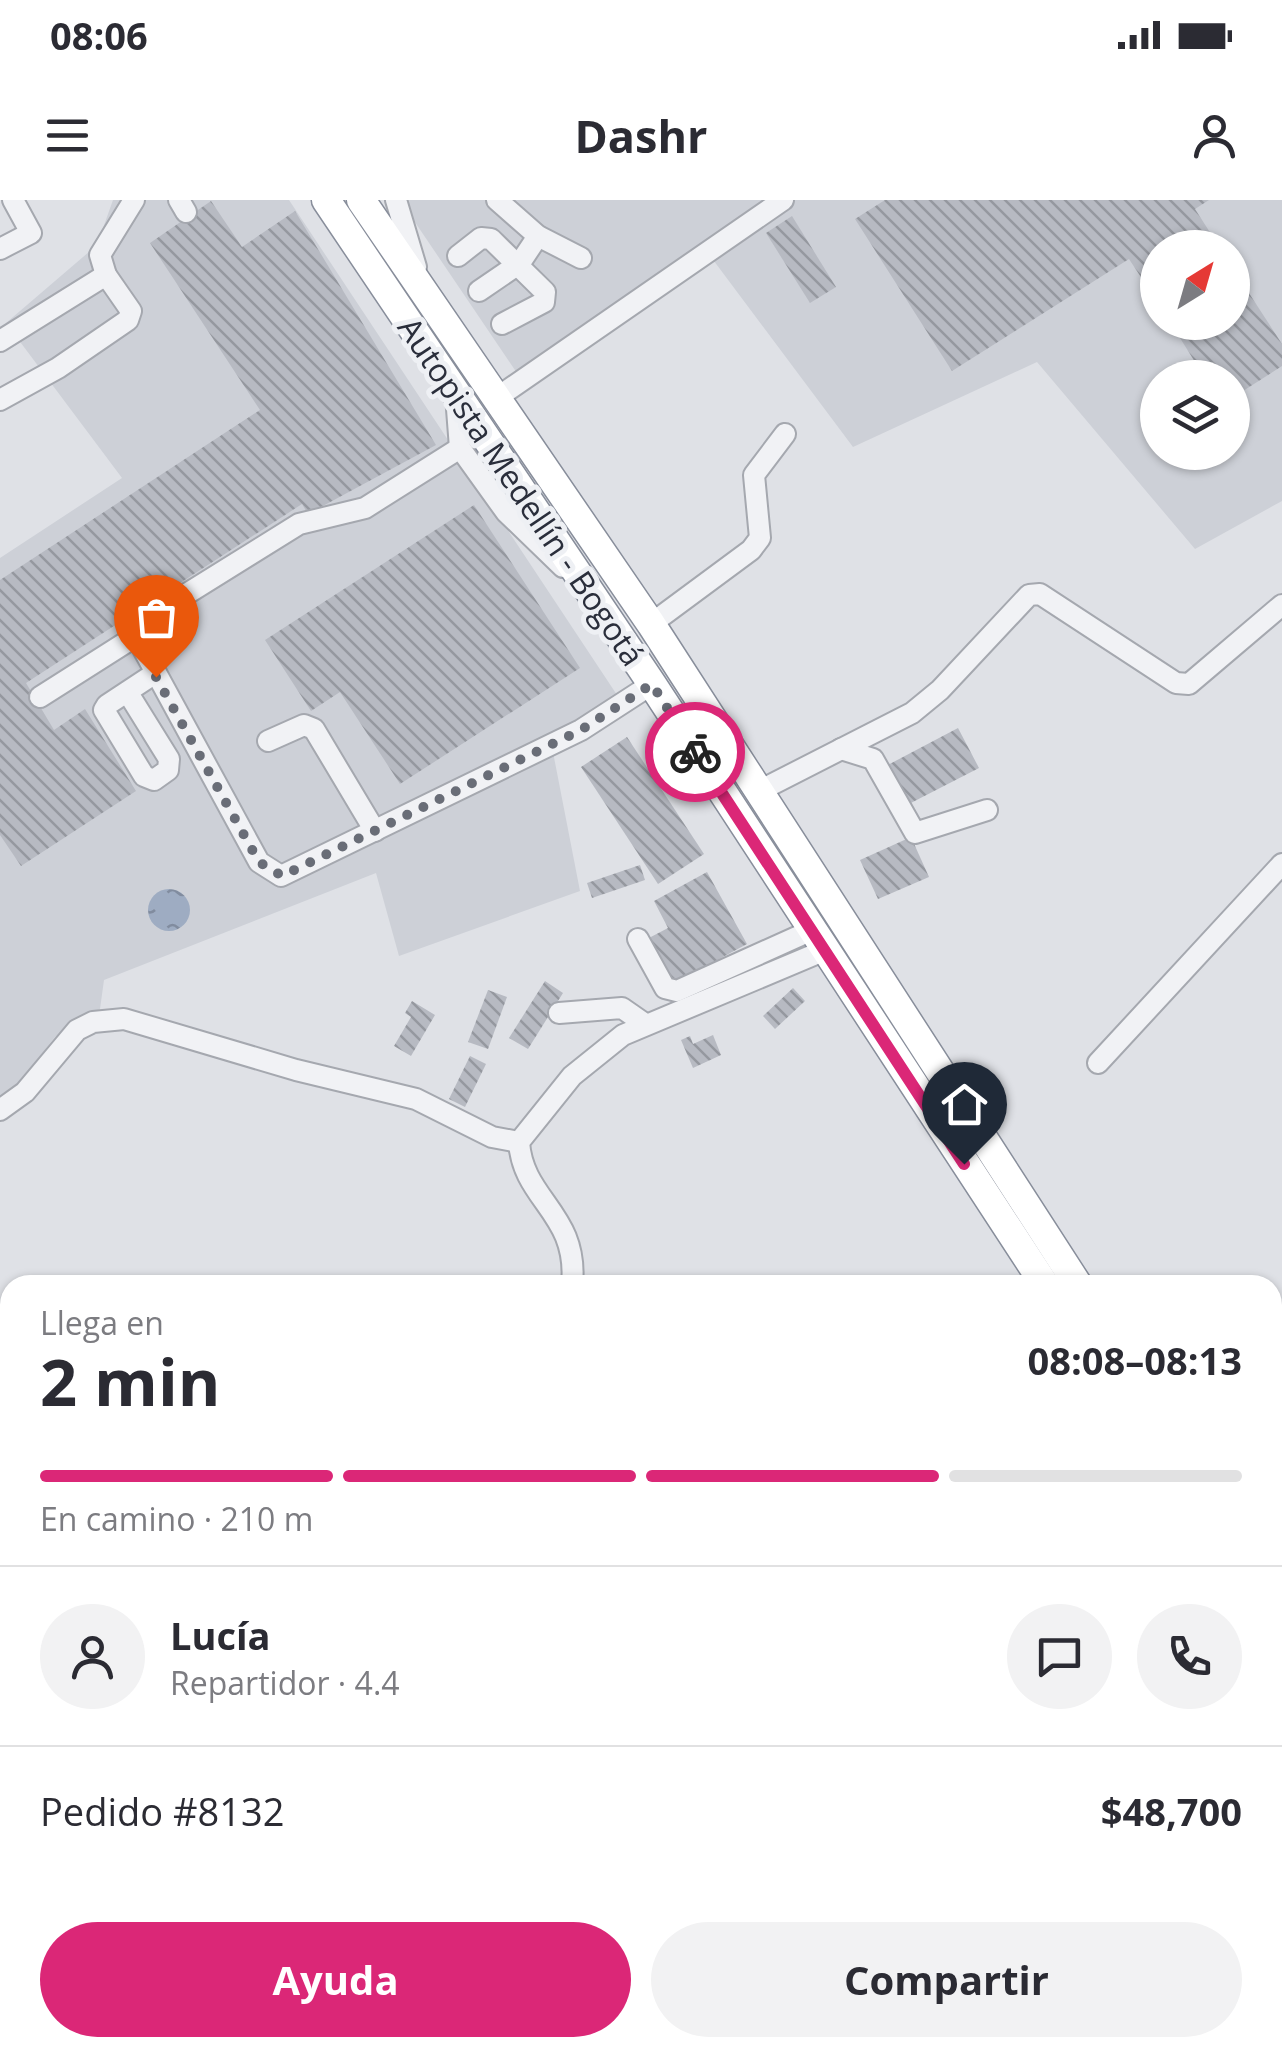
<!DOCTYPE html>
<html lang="es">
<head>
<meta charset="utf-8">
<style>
  :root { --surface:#fff; --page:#f2f2f3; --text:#2b2b33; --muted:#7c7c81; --line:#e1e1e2; --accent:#db2777 }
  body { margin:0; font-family:"Open Sans",sans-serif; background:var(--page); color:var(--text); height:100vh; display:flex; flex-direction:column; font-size:38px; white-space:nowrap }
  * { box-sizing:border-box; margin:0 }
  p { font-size:32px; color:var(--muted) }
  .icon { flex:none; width:55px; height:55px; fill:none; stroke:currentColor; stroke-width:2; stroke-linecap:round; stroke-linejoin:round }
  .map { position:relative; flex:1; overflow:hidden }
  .side { position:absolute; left:0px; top:1075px; width:1282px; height:782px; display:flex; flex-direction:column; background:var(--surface); border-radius:30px 30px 0 0; box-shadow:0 2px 8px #0004 }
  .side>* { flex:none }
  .needle { width:65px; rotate:37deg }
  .buttons { position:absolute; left:1140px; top:30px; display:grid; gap:20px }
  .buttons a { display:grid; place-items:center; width:110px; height:110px; border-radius:50%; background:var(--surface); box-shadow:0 2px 8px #0004; font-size:50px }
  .pin { position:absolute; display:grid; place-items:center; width:85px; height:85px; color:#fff; margin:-102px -42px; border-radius:50% 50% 50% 0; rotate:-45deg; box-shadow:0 0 10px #0007 }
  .pin .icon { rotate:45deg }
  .courier { position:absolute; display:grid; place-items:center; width:100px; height:100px; margin:-50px; border:8px solid #db2777; border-radius:50%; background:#fff; color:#222; box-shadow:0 2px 12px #0007 }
  .overview em { font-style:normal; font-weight:700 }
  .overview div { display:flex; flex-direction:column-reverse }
  .overview { display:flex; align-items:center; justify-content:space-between; height:170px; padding:0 40px }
  h1 { font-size:65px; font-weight:700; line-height:75px }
  .bar { display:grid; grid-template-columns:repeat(4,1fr); gap:15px 10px; align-content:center; height:120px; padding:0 40px }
  .bar i { height:12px; border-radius:8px; background:var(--line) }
  .bar .selected { background:var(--accent) }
  .bar p { grid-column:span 4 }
  .line { display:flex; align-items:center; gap:25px; padding:0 40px; border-top:2px solid var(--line) }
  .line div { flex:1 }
  .round { display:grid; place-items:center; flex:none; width:105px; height:105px; border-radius:52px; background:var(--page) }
  .button { display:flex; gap:20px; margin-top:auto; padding:20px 40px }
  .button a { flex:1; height:115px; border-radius:60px; background:var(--accent); color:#fff; font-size:40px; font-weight:700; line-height:115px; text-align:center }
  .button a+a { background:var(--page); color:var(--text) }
  .status { display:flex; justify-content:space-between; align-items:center; height:70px; padding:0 50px; background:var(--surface); direction:ltr }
  .status svg { height:28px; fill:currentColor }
  header { display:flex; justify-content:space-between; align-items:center; height:130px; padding:0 40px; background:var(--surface); font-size:45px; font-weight:700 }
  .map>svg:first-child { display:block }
  .built { fill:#cdd0d7; fill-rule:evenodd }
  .water { fill:url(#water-ripples) }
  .building { fill:url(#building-back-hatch) }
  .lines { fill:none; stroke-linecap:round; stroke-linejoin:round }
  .minor-casing { stroke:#a5a8af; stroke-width:24 }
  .highway-casing { stroke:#888e9b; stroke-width:31 }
  .minor { stroke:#f1f2f5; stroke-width:20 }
  .highway { stroke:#fff; stroke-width:28 }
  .done { stroke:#696d77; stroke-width:10; stroke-dasharray:0 18 }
  .route { stroke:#db2777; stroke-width:12 }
  .labels { text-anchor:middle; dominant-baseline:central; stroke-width:10; stroke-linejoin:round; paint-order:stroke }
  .street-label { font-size:32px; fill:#2a2e3b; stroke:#eef0f4 }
</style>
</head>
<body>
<div class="status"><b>08:06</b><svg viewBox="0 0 49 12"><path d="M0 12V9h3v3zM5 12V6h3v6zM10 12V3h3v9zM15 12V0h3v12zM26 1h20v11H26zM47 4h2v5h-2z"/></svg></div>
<header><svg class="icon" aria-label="menu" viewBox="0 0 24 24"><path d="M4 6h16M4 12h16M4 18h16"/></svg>Dashr<svg class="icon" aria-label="person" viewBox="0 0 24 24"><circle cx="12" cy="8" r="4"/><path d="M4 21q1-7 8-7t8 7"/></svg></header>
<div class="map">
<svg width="1282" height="1856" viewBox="0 0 1282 1856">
  <defs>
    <pattern id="water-ripples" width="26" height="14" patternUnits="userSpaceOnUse" patternTransform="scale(2.5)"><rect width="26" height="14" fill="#9eacc2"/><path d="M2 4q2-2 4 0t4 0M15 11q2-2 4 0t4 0" fill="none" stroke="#818c9f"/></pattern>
    <pattern id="building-back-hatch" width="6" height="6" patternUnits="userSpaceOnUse" patternTransform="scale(2.5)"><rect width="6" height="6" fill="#b7bac2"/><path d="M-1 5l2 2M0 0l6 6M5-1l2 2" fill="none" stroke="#95989f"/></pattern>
  </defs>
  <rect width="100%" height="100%" fill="#dfe1e6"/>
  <!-- built -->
  <g class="built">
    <polygon points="113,0 289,0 621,501 552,547 580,691 399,756 376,673 104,780 100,809 55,837 13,890 0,900 0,358 122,278 6,123 97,45"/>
    <path d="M 400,0 L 1282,0 L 1282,301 L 1195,349 L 1037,162 L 853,247 L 705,49 L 519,176 ZM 1158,48 L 1232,48 L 1232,122 L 1158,122 ZM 1158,178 L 1232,178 L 1232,252 L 1158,252 Z"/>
  </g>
  <!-- water -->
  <circle class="water" cx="169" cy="710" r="21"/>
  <!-- building -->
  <g class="building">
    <polygon points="885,0 1209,0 1195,9 1220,48 1158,48 1158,103 1129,59 952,171 855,19"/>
    <polygon points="211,1 242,47 295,11 436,245 308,314 302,304 26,483 54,530 85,509 136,591 21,666 0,635 0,380 260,210 150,43"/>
    <polygon points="792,16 836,87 810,103 766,33"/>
    <polygon points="1232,67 1282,144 1282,166 1232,198 1232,178 1205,178 1170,122 1232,122"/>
    <polygon points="474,305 580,468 400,584 340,492 311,511 265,440"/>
    <polygon points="958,528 979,568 905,606 884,567"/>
    <polygon points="627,537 704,654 658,684 581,567"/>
    <polygon points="911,637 929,677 878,699 860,660"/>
    <polygon points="640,665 645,680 592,698 587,683"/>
    <polygon points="707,672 747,744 671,785 647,739 668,728 654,701"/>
    <polygon points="545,781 563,793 528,849 509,838"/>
    <polygon points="793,788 805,801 775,829 763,816"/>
    <polygon points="488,790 507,797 488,849 468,842"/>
    <polygon points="412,801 435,815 411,856 394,846 411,817 405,813"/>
    <polygon points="713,835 721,855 693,868 681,840 690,836 693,844"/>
    <polygon points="470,856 486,864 465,907 449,899"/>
    <polygon points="650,1848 674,1848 681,1856 640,1856"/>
  </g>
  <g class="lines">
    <defs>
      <g id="minor">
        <polyline points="179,0 186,12"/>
        <polyline points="396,0 416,67"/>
        <polyline points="497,0 538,36 581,58"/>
        <polyline points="0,49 31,33 13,0"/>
        <polyline points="458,56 481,38 491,39 545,92 544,102 502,124"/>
        <polyline points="106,75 100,55 134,0"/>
        <polyline points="479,91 520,63 538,36"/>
        <polyline points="0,141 106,75 131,111 128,120 58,168 0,200"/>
        <polyline points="456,196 460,248 506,312 563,367"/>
        <polyline points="498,197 783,0"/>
        <polyline points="460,248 365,308 299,324 140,423 136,436 259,662 281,676 581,530 652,484"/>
        <polyline points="651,424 751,350 760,338 754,275 785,234"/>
        <polyline points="128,493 169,559 168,570 154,580 144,576 104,510 107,505 154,474"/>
        <polyline points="40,497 136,436"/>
        <polyline points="268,541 304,525 314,529 375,631"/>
        <polyline points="841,549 873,559 915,633 987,610"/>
        <polyline points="757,592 912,513 940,490 1029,395 1040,394 1176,483 1189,484 1282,405"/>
        <polyline points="638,739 665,788 677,791 810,731"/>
        <polyline points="559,813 622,808 645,824"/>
        <polyline points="1098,863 1282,664"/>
        <polyline points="0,910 25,892 77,830 93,822 124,819 296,870 416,899 492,937 519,942"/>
        <path d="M 572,1085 C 579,1013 523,1001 519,942 L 572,876 L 623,835 L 823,751"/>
        <polyline points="1272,1545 1282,1539"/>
        <polyline points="1272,1806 1282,1803"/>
        <polyline points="395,1856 401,1848"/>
      </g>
      <g id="highway">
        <polyline points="326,0 652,484 1045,1085"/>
        <polyline points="361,0 651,424 1078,1085"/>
        <polyline points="1272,1380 1282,1394"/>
        <polyline points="1272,1428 1282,1442"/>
      </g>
    </defs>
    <!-- minor casing -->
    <use href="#minor" class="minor-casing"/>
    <!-- highway casing -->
    <use href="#highway" class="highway-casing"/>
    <!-- minor -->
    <use href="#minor" class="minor"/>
    <!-- highway -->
    <use href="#highway" class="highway"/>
  </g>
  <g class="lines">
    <!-- done -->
    <polyline class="done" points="156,477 259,662 282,676 581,530 652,484 695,552"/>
    <!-- route -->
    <polyline class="route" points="695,552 964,964"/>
  </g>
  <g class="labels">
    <!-- street labels -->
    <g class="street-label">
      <text transform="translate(522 291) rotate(56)">Autopista Medellín - Bogotá</text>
    </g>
  </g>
</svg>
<div class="buttons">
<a><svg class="needle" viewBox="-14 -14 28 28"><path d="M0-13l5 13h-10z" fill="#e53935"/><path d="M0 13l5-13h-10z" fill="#7c7c81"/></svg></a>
<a><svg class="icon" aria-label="layers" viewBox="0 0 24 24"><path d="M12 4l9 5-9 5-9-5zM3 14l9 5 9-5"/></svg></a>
</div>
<div class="pin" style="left:156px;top:477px;background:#ea580c"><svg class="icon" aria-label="bag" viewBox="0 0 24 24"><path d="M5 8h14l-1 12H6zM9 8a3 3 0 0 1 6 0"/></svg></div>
<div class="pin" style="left:964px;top:964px;background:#1f2937"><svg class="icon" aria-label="home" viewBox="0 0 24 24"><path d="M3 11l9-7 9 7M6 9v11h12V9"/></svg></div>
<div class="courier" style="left:695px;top:552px"><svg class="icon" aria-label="bike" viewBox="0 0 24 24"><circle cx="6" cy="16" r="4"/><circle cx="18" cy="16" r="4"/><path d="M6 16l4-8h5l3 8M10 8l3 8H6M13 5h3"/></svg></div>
<section class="side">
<div class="overview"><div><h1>2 min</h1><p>Llega en</p></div><em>08:08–08:13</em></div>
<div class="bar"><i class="selected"></i><i class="selected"></i><i class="selected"></i><i></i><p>En camino · 210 m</p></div>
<div class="line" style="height:180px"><a class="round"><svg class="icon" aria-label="person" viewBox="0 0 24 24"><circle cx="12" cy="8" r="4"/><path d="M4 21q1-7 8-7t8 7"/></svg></a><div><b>Lucía</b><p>Repartidor · 4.4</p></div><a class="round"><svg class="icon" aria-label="chat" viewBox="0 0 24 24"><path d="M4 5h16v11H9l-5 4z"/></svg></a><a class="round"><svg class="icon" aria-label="phone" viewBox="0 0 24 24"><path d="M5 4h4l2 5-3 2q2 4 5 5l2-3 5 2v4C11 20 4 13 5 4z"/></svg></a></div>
<div class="line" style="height:130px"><div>Pedido #8132</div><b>$48,700</b></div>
<div class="button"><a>Ayuda</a><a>Compartir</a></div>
</section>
</div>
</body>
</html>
